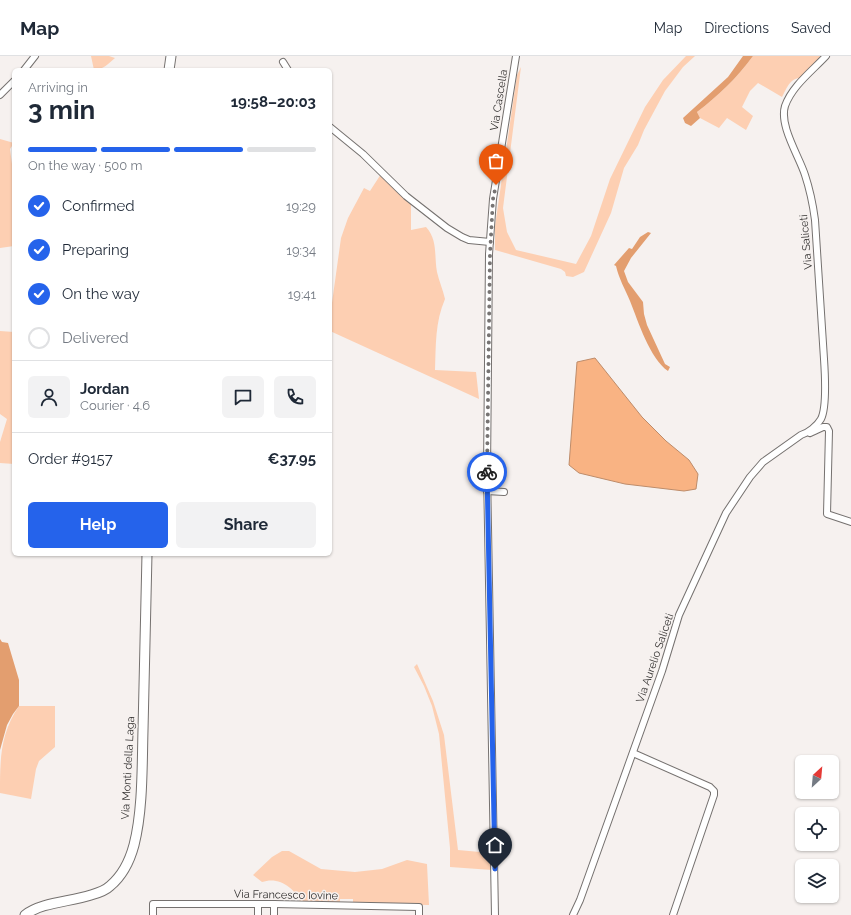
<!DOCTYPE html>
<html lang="en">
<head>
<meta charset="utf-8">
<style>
  :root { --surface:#fff; --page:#f2f2f3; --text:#1f2937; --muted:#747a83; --line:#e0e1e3; --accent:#2563eb }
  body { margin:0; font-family:Raleway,sans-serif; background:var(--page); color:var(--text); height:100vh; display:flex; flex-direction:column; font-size:15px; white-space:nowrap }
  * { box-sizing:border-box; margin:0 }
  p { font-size:13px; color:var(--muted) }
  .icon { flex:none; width:22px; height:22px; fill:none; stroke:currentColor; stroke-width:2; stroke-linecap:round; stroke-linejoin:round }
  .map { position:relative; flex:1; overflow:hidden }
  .details { position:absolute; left:12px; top:12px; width:320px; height:488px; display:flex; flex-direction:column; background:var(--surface); border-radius:6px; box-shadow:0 1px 3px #0004 }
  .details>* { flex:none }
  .needle { width:26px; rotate:26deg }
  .buttons { position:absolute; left:795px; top:699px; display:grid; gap:8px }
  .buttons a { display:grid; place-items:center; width:44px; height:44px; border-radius:6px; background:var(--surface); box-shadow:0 1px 3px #0004; font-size:20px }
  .pin { position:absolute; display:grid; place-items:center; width:34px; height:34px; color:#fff; margin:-41px -17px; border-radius:50% 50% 50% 0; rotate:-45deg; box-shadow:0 0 4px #0007 }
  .pin .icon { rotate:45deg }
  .courier { position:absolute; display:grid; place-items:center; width:40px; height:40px; margin:-20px; border:3px solid #2563eb; border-radius:50%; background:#fff; color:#222; box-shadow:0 1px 5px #0007 }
  .summary em { font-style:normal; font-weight:700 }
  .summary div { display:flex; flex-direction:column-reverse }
  .summary { display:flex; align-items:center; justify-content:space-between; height:68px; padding:0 16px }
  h1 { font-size:26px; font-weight:700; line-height:30px }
  .bar { display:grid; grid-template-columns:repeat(4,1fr); gap:6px 4px; align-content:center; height:48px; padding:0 16px }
  .bar i { height:5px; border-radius:3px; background:var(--line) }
  .bar .current { background:var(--accent) }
  .bar p { grid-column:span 4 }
  .line { display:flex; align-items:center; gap:10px; padding:0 16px; border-top:1px solid var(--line) }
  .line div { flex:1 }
  .round { display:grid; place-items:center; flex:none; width:42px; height:42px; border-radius:6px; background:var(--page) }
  ol { padding:0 16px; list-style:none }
  li { display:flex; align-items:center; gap:12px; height:44px }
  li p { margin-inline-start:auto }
  li .icon { padding:4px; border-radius:50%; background:var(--accent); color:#fff; stroke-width:4 }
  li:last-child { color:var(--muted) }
  li i { width:22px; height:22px; border:2px solid var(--line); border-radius:50% }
  .cta { display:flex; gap:8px; margin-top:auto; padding:8px 16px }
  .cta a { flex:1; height:46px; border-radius:6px; background:var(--accent); color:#fff; font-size:16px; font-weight:700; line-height:46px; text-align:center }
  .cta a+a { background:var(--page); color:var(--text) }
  header { display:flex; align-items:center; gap:24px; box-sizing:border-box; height:56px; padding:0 20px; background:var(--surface); border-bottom:1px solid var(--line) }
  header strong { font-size:19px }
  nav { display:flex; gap:22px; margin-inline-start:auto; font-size:14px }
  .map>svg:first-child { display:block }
  .green { fill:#fdcfb2 }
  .forest { fill:#e39e6f }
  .water { fill:#f9b383; stroke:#be8c6a }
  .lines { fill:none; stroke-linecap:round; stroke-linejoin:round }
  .street-casing { stroke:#75716f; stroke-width:8 }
  .secondary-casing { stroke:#75716f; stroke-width:11 }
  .street { stroke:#fff; stroke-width:6 }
  .secondary { stroke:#fff; stroke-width:9 }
  .done { stroke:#777473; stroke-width:4; stroke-dasharray:0 7.2 }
  .route { stroke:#2563eb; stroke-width:5 }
  .labels { text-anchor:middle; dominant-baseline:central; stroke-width:3; stroke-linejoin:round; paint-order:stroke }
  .street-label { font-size:11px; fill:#333130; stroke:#f6f1ef }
</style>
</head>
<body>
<header>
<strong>Map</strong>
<nav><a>Map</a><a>Directions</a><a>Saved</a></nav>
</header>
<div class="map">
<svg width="851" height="859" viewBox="0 0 851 859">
  <rect width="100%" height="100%" fill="#f6f1ef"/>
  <!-- green -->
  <g class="green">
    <path d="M 91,0 L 109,0 L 115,2 C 109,7 103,14 94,14 Z"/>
    <polygon points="686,0 695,0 683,11 665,35 644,74 638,89 624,112 611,157 584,216 573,221 566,220 565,216 561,213 495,194 495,170 517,19 521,11 503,152 507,176 516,194 576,208 591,180 610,123 645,51 663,24"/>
    <path d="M 753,0 L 823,0 L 802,22 C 790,21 787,32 782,41 L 758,27 L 750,35 L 742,51 L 753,60 L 746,74 L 727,62 L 719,72 L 700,62 L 697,56 C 718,40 737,22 753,0 Z"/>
    <polygon points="0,83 14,87 10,93 12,108 14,114 14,190 0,192"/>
    <path d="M 381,118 L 411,145 L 411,174 L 426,171 C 438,184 434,200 437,216 C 439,225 443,234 445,243 C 435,266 436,289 435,314 L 476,316 L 479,343 L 330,275 L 331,254 L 341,182 L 348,162 L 364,132 L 370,135 Z"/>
    <polygon points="0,275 14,276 14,408 0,407 0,386 7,363 0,358"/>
    <polygon points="417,608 433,645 444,679 458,794 491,797 492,814 450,811 450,792 439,678 432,650 424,630 414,611"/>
    <path d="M 19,650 L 55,650 L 55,691 L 39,705 L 36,713 L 31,743 L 0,737 C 0,704 0,678 19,650 Z"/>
    <path d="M 282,795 L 289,795 L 321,813 L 355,816 L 382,813 L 407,804 L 427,808 L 429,849 L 353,848 L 353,843 L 340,843 L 340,848 L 301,847 C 295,832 279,820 262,826 L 253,819 L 272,801 Z"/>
  </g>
  <!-- forest -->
  <g class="forest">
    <path d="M 743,0 L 753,0 C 737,22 718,40 697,56 L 700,62 L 691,70 L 685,67 L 683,62 L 728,21 Z"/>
    <path d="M 648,176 L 651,177 L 631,202 L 624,215 L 628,226 L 643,246 L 644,258 L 647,269 L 665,308 L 670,311 L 668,315 C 650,303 638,265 630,245 C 625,233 619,223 616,210 L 614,209 L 629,192 L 632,193 L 640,181 Z"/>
    <polygon points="0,583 2,586 8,587 19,624 19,650 13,658 7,669 0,694"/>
  </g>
  <!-- water -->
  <polygon class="water" points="595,302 642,361 666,385 689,404 698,418 696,433 684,435 625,428 579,417 569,409 577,306"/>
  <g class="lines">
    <defs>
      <g id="street">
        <polyline points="283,6 288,14"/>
        <polyline points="24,14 35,0"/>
        <polyline points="0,39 14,25"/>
        <polyline points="330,71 363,98 406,140 447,172 462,181 469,184 490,186"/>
        <polyline points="810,377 823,371 827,371 829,375 827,458 851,466"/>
        <polyline points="487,435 504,436"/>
        <polyline points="633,697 710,731 714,735 714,739 673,859"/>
        <polyline points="274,848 274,859"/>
        <polyline points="153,859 153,848 274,848 419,851 419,859"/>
        <polyline points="258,859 258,848"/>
        <polyline points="495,859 487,416 489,198 493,143 516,0"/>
        <path d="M 573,859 L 580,844 L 662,615 L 679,559 L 726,457 L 750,421 L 763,406 L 801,379 C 808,377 817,370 821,363 C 827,351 825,318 824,303 L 815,164 C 813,149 810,134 805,119 C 799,100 779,70 785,50 C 792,30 812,15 826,0"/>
      </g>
      <g id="secondary">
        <polyline points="169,14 171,0"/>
        <path d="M 25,859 C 42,846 70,846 91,839 C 98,837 105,835 110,830 C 122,820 130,804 134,789 C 143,754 142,709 143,674 C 144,615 146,557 147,498"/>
      </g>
    </defs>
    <!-- street casing -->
    <use href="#street" class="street-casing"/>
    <!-- secondary casing -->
    <use href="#secondary" class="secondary-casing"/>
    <!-- street -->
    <use href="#street" class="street"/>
    <!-- secondary -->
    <use href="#secondary" class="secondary"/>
  </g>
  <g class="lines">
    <!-- done -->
    <polyline class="done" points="487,416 490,198 493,143 496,129"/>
    <!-- route -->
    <polyline class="route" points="487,416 495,813"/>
  </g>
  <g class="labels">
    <!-- street labels -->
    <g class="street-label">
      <text transform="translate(499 44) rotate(-81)">Via Cascella</text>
      <text transform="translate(806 186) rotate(-95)">Via Saliceti</text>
      <text transform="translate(655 602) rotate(-71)">Via Aurelio Saliceti</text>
      <text transform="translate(128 712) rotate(-87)">Via Monti della Laga</text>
      <text transform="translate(286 839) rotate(1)">Via Francesco Iovine</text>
    </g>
  </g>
</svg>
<div class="buttons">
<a><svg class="needle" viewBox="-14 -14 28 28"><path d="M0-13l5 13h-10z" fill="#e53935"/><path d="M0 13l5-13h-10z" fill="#747a83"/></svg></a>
<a><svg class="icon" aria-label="locate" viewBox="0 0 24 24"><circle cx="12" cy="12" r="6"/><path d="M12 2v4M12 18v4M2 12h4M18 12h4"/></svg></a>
<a><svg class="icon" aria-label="layers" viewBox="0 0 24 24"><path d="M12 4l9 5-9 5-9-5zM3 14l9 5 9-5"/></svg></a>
</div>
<div class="pin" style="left:496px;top:129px;background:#ea580c"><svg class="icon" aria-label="bag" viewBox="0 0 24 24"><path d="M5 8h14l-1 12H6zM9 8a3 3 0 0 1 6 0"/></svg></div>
<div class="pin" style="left:495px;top:813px;background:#1f2937"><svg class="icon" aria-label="home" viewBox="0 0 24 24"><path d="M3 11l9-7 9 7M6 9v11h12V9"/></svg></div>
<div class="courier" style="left:487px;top:416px"><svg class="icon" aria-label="bike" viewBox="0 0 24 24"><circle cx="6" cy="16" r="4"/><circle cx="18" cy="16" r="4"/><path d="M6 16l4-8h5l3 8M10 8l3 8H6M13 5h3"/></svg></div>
<section class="details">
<div class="summary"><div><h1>3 min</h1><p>Arriving in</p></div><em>19:58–20:03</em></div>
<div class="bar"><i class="current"></i><i class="current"></i><i class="current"></i><i></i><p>On the way · 500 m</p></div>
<ol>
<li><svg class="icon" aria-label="check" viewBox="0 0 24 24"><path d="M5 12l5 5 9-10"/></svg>Confirmed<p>19:29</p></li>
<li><svg class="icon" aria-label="check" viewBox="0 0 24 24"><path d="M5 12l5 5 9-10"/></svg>Preparing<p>19:34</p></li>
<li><svg class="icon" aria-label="check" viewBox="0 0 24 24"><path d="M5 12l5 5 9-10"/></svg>On the way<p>19:41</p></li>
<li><i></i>Delivered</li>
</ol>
<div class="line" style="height:72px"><a class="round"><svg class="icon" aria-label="person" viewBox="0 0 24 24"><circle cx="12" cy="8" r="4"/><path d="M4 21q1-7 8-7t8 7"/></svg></a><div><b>Jordan</b><p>Courier · 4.6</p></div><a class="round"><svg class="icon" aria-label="chat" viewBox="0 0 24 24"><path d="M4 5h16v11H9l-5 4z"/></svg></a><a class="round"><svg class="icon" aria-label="phone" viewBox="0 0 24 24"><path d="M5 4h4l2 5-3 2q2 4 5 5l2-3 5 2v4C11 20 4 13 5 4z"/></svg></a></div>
<div class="line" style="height:52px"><div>Order #9157</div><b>€37.95</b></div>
<div class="cta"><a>Help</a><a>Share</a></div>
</section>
</div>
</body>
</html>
